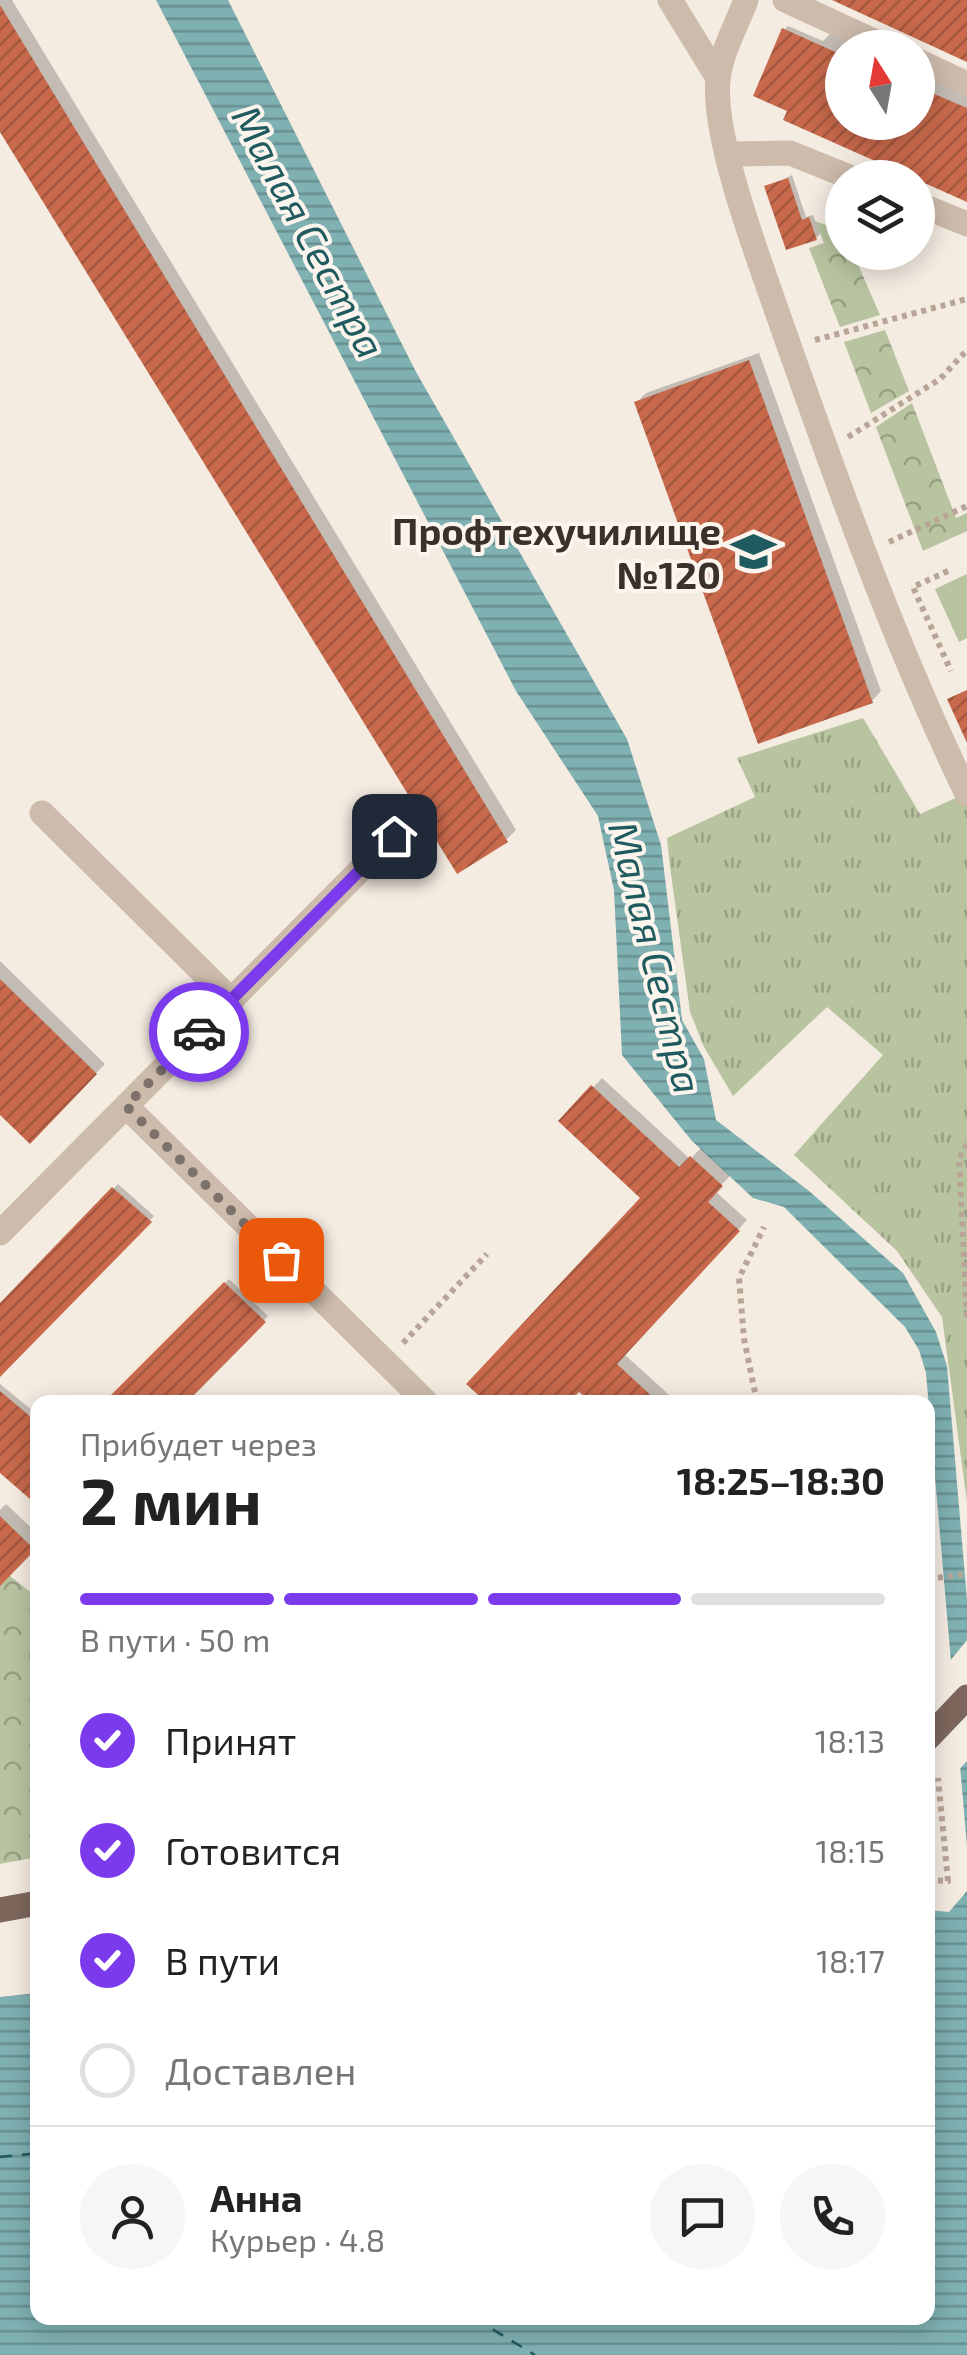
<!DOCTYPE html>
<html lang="ru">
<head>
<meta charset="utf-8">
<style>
  :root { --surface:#fff; --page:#f6f6f6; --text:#222; --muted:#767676; --line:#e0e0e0; --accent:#7c3aed }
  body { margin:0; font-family:"Exo 2",sans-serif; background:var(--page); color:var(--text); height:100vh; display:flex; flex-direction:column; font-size:38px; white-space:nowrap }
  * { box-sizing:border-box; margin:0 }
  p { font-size:32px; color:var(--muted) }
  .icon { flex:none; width:55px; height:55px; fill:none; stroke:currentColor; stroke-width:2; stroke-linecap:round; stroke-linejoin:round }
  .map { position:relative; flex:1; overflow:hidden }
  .side { position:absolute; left:30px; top:1395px; width:905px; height:930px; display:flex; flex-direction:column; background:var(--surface); border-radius:20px; box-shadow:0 5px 25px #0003 }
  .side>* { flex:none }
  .needle { width:65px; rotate:349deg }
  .buttons { position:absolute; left:825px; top:30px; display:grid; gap:20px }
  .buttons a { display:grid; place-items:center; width:110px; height:110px; border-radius:50%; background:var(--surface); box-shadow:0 5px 25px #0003; font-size:50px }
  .pin { position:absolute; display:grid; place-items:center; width:85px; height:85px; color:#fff; margin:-42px; border-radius:20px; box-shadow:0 5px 15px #0006 }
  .courier { position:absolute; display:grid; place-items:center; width:100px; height:100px; margin:-50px; border:8px solid #7c3aed; border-radius:50%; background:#fff; color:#222; box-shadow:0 2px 12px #0007 }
  .overview em { font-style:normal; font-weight:700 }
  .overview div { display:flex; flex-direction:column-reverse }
  .overview { display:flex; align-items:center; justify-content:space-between; height:170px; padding:0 50px }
  h1 { font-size:65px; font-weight:700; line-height:75px }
  .bar { display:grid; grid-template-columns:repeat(4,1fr); gap:15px 10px; align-content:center; height:120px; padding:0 50px }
  .bar i { height:12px; border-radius:8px; background:var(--line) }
  .bar .selected { background:var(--accent) }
  .bar p { grid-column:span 4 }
  .line { display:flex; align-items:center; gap:25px; padding:0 50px; border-top:2px solid var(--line) }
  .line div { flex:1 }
  .round { display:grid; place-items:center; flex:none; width:105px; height:105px; border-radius:52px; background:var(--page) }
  ol { padding:0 50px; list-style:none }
  li { display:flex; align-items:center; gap:30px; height:110px }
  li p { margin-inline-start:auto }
  li .icon { padding:10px; border-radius:50%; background:var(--accent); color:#fff; stroke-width:4 }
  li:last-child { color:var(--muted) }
  li i { width:55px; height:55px; border:5px solid var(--line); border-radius:50% }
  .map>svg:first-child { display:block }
  .forest { fill:url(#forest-crowns) }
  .park { fill:url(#park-tufts) }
  .garden { fill:#b8c4a0 }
  .water { fill:url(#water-rules) }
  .pier { fill:#f4ebe1 }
  .shadow { fill:#0003 }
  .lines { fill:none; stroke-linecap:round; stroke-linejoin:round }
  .ferry { stroke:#1f5a5e; stroke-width:2.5; stroke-dasharray:12 10; stroke-linecap:butt }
  .building { fill:url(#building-hatch) }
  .path { stroke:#b9a596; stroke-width:6; stroke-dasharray:5 5; stroke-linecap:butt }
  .minor { stroke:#cdbbac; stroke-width:25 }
  .major { stroke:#7d675c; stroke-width:25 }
  .done { stroke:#7c716b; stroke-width:10; stroke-dasharray:0 18 }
  .route { stroke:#7c3aed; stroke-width:12 }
  .labels { text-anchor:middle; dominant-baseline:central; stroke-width:8; stroke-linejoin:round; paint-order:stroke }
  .poi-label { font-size:38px; font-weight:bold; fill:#3b302b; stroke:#fbf5ee; text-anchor:end }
  .water-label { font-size:40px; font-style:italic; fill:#1f5a5e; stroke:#fbf5ee }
</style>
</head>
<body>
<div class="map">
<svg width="967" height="2355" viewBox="0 0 967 2355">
  <defs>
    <pattern id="forest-crowns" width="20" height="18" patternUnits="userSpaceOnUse" patternTransform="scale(2.5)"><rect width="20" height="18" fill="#b8c4a0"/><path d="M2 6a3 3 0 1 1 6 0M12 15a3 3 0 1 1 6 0" fill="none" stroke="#97a083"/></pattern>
    <pattern id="park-tufts" width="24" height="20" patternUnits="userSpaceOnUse" patternTransform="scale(2.5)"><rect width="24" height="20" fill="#b8c4a0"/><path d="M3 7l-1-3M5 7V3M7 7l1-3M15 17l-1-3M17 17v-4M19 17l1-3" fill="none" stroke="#97a083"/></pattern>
    <pattern id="water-rules" width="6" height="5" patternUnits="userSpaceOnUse" patternTransform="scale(2.5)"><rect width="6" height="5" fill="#7fb0b2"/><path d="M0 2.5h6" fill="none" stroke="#699091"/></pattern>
    <pattern id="building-hatch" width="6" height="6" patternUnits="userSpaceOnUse" patternTransform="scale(2.5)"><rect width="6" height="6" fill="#c8694b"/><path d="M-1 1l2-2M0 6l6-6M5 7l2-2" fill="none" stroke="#a4573f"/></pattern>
  </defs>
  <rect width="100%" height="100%" fill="#f4ebe1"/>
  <!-- forest -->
  <g class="forest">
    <polygon points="815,221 842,231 842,252 853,253 880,315 840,327 809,248 824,243"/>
    <polygon points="885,330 909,391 871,413 844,342"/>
    <polygon points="912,403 956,518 967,513 967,531 923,551 876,427"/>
    <polygon points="0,1568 38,1598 37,1857 0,1864"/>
  </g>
  <!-- park -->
  <polygon class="park" points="863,718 920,814 967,793 967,1502 942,1317 897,1251 794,1155 883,1055 827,1007 733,1096 704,1047 690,1012 669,859 667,838 755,797 737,758"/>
  <!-- garden -->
  <polygon class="garden" points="967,574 967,638 959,642 935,589"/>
  <!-- water -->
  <g class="water">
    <polygon points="156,0 228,0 416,372 627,739 661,845 682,1020 704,1059 716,1120 809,1191 903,1273 936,1332 947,1366 967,1600 967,1846 926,1373 919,1350 905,1327 784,1207 753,1198 692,1141 622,1055 614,890 598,816 516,691"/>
    <polygon points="967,1891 967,2355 0,2355 0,1997 37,1993 38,2318 928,2318 928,1910 949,1912"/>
  </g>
  <!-- pier -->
  <polygon class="pier" points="967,1640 967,1761 955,1774 945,1667"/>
  <!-- shadow -->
  <g class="shadow">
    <polygon points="0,0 12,0 516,830 506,840 0,128"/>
    <polygon points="788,26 823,41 833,31 872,48 842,48 842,122 918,122 918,67 967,88 967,199 790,110 784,30"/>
    <polygon points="792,175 806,217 813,215 820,234 816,238 767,187"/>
    <polygon points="759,353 881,691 872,701 637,402 646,393"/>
    <polygon points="0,961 105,1064 30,1141 0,1111"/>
    <polygon points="602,1078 690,1159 701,1148 730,1176 715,1191 747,1220 624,1354 677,1402 594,1402 579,1389 566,1402 490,1402 470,1384 644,1198 561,1121"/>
    <polygon points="118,1184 154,1216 0,1374 0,1306"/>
    <polygon points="229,1279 268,1316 183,1402 108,1402"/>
    <polygon points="0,1384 38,1415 38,1503 0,1469"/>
    <polygon points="6,1504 38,1534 38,1544 0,1583 0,1510"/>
  </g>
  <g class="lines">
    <!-- ferry -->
    <g class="ferry">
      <polyline points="0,2157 38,2153"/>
      <polyline points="474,2318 535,2355"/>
    </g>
  </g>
  <!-- building -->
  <g class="building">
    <polygon points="832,0 967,0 967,62"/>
    <polygon points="0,5 508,842 457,874 0,132"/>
    <polygon points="782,28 842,55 842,122 918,122 918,87 967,108 967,202 783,120 787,111 753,96"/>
    <polygon points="788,178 802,220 809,217 817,240 786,250 764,186"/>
    <polygon points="749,360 873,703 758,744 634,402"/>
    <polygon points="967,690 967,743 947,699"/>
    <polygon points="0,979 97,1074 30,1144 0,1115"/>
    <polygon points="591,1085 679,1167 690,1156 723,1186 708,1202 740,1231 617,1364 658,1402 591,1402 579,1392 569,1402 486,1402 466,1384 640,1198 558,1121"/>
    <polygon points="112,1187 152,1222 0,1377 0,1303"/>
    <polygon points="224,1282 266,1322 187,1402 104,1402"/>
    <polygon points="0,1391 38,1423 38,1506 0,1473"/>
    <polygon points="0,1516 35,1550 0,1586"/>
  </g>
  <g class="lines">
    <!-- path -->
    <g class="path">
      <polyline points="815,340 967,299"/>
      <polyline points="848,437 940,379 967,350"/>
      <polyline points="889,542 967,506"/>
      <polyline points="948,571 913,587 951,671"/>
      <polyline points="967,1144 959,1159 967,1316"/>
      <polyline points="403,1343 487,1254"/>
      <polyline points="757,1402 744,1339 739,1278 764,1227"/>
      <polyline points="928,1579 967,1574"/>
      <polyline points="928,1880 948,1881 938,1778"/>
    </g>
    <!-- minor -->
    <g class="minor">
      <polyline points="670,0 718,78"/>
      <path d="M 746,0 C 737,24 721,53 718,79 C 712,135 756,251 775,306 C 833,471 891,636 967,794"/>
      <polyline points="785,0 889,48"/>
      <polyline points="918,61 967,84"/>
      <polyline points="728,154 790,153 852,178"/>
      <polyline points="918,204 967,224"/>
      <polyline points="42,813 231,1000"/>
      <polyline points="126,1106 394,836"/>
      <polyline points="0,1233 126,1106 426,1402"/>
    </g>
    <!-- major -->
    <g class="major">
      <polyline points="928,1738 967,1697"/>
      <polyline points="0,1910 38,1903"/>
    </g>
  </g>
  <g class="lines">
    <!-- done -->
    <polyline class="done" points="199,1032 126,1106 281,1260"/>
    <!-- route -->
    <polyline class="route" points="199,1032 394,836"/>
  </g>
  <!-- icons -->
  <defs>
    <symbol id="university-bare" viewBox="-9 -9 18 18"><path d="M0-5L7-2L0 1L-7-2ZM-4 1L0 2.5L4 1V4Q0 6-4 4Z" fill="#1f5a5e" stroke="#fbf5ee" stroke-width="2.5" paint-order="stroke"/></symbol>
  </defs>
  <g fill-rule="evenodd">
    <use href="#university-bare" x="722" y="520" width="63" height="63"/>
  </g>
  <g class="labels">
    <!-- poi labels -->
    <g class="poi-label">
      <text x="721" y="530">Профтехучилище<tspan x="721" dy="44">№120</tspan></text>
    </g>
    <!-- water labels -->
    <g class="water-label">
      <text transform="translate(310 231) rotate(62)">Малая Сестра</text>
      <text transform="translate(657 957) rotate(76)">Малая Сестра</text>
    </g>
  </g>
</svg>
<div class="buttons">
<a><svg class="needle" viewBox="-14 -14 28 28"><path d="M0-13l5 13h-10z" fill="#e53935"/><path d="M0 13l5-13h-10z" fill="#767676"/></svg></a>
<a><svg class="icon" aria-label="layers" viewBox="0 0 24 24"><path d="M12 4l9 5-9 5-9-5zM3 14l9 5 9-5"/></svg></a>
</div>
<div class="pin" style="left:281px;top:1260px;background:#ea580c"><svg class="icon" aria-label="bag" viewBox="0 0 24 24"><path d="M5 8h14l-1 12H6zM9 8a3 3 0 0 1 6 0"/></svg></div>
<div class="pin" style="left:394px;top:836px;background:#1f2937"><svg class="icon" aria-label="home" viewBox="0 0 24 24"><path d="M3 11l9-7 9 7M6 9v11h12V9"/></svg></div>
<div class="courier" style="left:199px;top:1032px"><svg class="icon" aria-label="car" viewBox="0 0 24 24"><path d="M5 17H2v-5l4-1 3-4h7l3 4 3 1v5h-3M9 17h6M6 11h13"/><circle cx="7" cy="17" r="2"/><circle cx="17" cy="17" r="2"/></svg></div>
<section class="side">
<div class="overview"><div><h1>2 мин</h1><p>Прибудет через</p></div><em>18:25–18:30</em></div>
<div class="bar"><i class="selected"></i><i class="selected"></i><i class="selected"></i><i></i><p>В пути · 50 m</p></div>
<ol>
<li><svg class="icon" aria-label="check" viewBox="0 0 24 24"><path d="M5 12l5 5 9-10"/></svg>Принят<p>18:13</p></li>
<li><svg class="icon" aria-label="check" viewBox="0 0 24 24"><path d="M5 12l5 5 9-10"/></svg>Готовится<p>18:15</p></li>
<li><svg class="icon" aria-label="check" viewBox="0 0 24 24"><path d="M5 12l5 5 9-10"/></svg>В пути<p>18:17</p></li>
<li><i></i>Доставлен</li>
</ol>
<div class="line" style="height:180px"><a class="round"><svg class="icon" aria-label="person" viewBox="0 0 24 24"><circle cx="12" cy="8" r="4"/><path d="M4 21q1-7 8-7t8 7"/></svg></a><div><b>Анна</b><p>Курьер · 4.8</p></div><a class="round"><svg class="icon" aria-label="chat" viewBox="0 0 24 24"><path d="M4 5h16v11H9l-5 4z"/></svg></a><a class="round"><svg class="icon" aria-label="phone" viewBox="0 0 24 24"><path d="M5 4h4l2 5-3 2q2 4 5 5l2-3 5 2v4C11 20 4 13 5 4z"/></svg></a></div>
</section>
</div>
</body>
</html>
